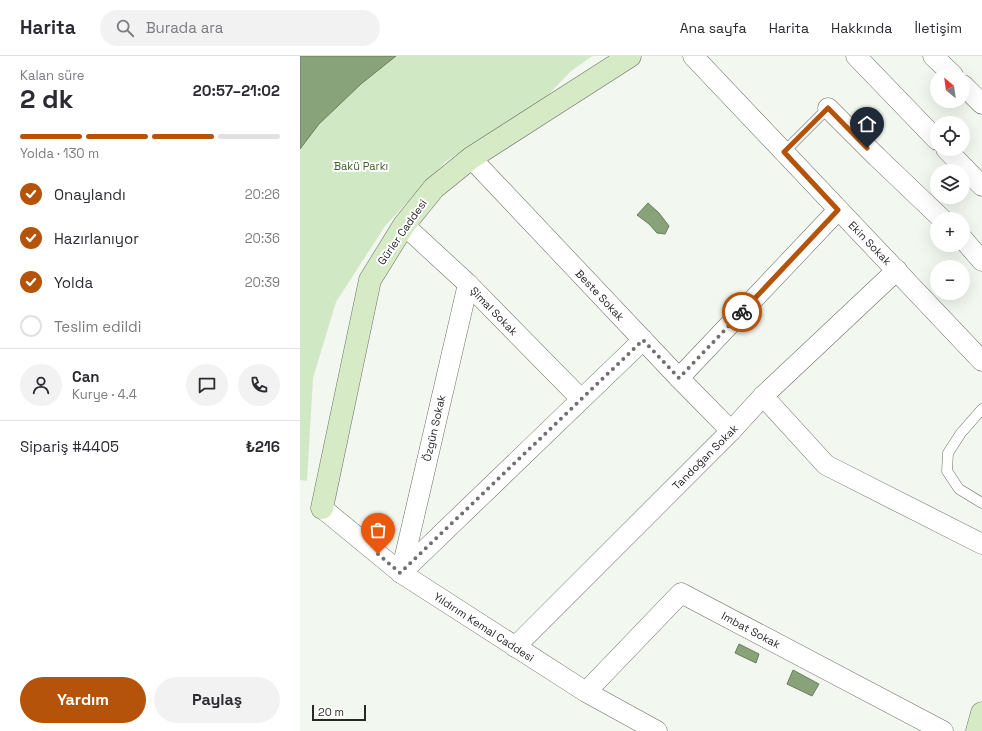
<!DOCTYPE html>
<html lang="tr">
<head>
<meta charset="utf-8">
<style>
  :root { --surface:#fff; --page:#f2f2f3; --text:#2b2b33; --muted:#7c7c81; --line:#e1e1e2; --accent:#b45309 }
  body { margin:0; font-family:"Space Grotesk",sans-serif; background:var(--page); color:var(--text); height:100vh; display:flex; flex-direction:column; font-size:15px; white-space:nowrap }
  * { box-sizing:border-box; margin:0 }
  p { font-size:13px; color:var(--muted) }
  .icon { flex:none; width:22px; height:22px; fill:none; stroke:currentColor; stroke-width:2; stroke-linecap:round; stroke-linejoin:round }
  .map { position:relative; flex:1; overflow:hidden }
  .side { display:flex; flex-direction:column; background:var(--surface); width:300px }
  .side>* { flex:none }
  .needle { width:26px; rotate:331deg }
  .fabs { position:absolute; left:630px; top:12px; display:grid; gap:8px }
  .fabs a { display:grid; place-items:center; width:40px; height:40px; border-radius:50%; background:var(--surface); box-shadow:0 4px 16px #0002; font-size:20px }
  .scale { position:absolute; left:12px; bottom:10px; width:54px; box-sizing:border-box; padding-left:4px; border:2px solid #272926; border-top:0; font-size:11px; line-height:14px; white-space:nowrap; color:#272926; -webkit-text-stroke:3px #fff; paint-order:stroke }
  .pin { position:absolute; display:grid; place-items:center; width:34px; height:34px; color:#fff; margin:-41px -17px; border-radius:50% 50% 50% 0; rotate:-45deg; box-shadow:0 0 4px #0007 }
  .pin .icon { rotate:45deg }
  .courier { position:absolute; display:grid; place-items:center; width:40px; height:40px; margin:-20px; border:3px solid #b45309; border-radius:50%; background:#fff; color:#222; box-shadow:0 1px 5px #0007 }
  .head em { font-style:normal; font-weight:700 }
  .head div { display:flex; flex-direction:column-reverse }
  .head { display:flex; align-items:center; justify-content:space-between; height:68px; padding:0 20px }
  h1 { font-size:26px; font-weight:700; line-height:30px }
  .bar { display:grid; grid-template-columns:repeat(4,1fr); gap:6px 4px; align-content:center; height:48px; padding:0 20px }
  .bar i { height:5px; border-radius:3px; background:var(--line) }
  .bar .current { background:var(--accent) }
  .bar p { grid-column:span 4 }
  .line { display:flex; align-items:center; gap:10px; padding:0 20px; border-top:1px solid var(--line) }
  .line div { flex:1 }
  .round { display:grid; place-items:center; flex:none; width:42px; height:42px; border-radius:21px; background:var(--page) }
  ol { padding:0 20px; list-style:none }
  li { display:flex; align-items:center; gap:12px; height:44px }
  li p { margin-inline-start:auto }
  li .icon { padding:4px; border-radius:50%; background:var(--accent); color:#fff; stroke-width:4 }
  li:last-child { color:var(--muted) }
  li i { width:22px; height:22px; border:2px solid var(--line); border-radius:50% }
  .action { display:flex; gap:8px; margin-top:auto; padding:8px 20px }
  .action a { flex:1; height:46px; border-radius:24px; background:var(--accent); color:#fff; font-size:16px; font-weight:700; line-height:46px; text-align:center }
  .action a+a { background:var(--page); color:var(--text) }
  header { display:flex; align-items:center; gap:24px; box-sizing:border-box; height:56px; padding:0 20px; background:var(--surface); border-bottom:1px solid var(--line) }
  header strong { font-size:19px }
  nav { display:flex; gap:22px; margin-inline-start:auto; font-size:14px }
  .search { width:280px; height:36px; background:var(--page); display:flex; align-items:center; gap:10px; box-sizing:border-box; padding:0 14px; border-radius:22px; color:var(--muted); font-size:15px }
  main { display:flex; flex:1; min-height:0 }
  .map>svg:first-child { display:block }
  .green { fill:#d1e8c4 }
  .water { fill:#88a279; stroke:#6b7e60 }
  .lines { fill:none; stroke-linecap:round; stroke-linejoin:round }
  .lane-casing { stroke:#686d65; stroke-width:11 }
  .street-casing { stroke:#686d65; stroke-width:21 }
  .secondary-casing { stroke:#686d65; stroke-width:23 }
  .lane { stroke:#fff; stroke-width:10 }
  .street { stroke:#fff; stroke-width:20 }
  .secondary { stroke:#d6eac6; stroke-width:22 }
  .done { stroke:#6e716c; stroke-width:4; stroke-dasharray:0 7.2 }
  .route { stroke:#b45309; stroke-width:5 }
  .labels { text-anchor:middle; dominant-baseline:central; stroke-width:4; stroke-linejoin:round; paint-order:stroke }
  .park-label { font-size:11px; fill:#416328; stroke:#fff }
  .street-label { font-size:11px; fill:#272926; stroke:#fff }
</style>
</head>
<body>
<header>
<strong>Harita</strong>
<div class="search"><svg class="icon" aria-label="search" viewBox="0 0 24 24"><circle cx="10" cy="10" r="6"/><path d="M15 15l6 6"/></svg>Burada ara</div>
<nav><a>Ana sayfa</a><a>Harita</a><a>Hakkında</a><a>İletişim</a></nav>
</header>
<main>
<section class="side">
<div class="head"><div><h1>2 dk</h1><p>Kalan süre</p></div><em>20:57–21:02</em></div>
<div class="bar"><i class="current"></i><i class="current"></i><i class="current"></i><i></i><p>Yolda · 130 m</p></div>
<ol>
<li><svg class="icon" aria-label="check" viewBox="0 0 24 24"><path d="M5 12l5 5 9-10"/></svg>Onaylandı<p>20:26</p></li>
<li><svg class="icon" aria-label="check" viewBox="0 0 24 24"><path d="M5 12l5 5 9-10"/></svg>Hazırlanıyor<p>20:36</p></li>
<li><svg class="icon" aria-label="check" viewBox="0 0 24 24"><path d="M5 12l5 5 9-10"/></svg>Yolda<p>20:39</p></li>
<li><i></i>Teslim edildi</li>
</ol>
<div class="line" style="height:72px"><a class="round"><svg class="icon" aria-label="person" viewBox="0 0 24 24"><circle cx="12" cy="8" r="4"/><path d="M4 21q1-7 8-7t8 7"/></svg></a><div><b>Can</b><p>Kurye · 4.4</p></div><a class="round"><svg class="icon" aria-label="chat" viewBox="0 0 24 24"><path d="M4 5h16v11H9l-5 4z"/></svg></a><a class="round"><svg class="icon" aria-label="phone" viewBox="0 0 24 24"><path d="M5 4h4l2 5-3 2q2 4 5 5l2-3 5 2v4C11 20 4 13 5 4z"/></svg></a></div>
<div class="line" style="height:52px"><div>Sipariş #4405</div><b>₺216</b></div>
<div class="action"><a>Yardım</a><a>Paylaş</a></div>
</section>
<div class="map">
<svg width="682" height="675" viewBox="0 0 682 675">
  <rect width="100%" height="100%" fill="#f2f7ef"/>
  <!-- green -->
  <polygon class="green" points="96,0 292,0 270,16 248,39 145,106 85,170 36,246 13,322 7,425 0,424 0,93 19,68 61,28"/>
  <!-- water -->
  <g class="water">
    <polygon points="0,0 96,0 61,28 19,68 0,93"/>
    <polygon points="348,147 359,157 369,170 365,178 357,177 349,168 337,159"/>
    <polygon points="439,588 459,598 456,607 435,597"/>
    <polygon points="493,614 519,628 512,640 487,628"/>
  </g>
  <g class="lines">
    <defs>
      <g id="lane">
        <polyline points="484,96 528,52"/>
        <polyline points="682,353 661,377 648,397 647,415 659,433 682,447"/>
      </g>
      <g id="street">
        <polyline points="393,0 682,305"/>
        <polyline points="556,0 637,84"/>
        <polyline points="633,0 653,19"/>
        <polyline points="663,29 682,48"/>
        <polyline points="528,52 577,101 642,163"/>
        <polyline points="646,93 682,130"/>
        <polyline points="171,102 379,322 431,375"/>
        <polyline points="104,169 168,228 281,343"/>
        <polyline points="663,183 682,205"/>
        <polyline points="379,322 538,154"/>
        <polyline points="463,340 526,409 682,488"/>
        <polyline points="22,452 101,517 286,636 357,675"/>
        <polyline points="101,517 343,284"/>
        <polyline points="101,517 168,228"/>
        <polyline points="215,591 431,375 463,340 597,214"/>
        <polyline points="286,636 381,537 643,675"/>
      </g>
      <g id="secondary">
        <polyline points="22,452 70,224 104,169 134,132 171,102 330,0"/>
        <polyline points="677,675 682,657"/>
      </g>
    </defs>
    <!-- lane casing -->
    <use href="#lane" class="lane-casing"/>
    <!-- street casing -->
    <use href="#street" class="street-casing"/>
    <!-- secondary casing -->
    <use href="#secondary" class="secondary-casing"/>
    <!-- lane -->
    <use href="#lane" class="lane"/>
    <!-- street -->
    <use href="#street" class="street"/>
    <!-- secondary -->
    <use href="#secondary" class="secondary"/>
  </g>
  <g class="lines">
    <!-- done -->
    <polyline class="done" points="78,498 100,517 343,284 379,322 442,256"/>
    <!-- route -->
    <polyline class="route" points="442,256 538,154 484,96 528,52 567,92"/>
  </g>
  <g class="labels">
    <!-- park labels -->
    <g class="park-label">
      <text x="61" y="110">Bakü Parkı</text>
    </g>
    <!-- street labels -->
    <g class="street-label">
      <text transform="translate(102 176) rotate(-55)">Gürler Caddesi</text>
      <text transform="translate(570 187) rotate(46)">Ekin Sokak</text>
      <text transform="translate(300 239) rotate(47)">Beste Sokak</text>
      <text transform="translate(194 255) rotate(46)">Şimal Sokak</text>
      <text transform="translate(134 372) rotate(-77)">Özgün Sokak</text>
      <text transform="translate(405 401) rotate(-45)">Tandoğan Sokak</text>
      <text transform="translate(184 571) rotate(33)">Yıldırım Kemal Caddesi</text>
      <text transform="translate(451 574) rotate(28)">Imbat Sokak</text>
    </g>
  </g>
</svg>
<div class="fabs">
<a><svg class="needle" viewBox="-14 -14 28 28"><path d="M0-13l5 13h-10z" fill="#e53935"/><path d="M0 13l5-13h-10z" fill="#7c7c81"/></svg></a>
<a><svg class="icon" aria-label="locate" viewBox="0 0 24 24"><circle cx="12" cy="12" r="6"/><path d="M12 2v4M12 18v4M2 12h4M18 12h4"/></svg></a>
<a><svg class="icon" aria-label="layers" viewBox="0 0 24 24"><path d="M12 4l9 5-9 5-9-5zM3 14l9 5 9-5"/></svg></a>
<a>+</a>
<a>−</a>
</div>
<div class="scale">20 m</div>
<div class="pin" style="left:78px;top:498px;background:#ea580c"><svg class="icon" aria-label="bag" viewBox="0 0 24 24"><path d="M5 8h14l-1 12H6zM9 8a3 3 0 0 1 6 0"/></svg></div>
<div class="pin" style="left:567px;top:92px;background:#1f2937"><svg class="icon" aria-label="home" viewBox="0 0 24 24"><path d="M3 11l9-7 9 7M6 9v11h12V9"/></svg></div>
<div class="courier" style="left:442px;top:256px"><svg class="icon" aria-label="bike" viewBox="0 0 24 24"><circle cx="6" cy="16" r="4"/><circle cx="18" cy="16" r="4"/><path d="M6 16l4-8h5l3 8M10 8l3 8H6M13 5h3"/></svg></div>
</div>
</main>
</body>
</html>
